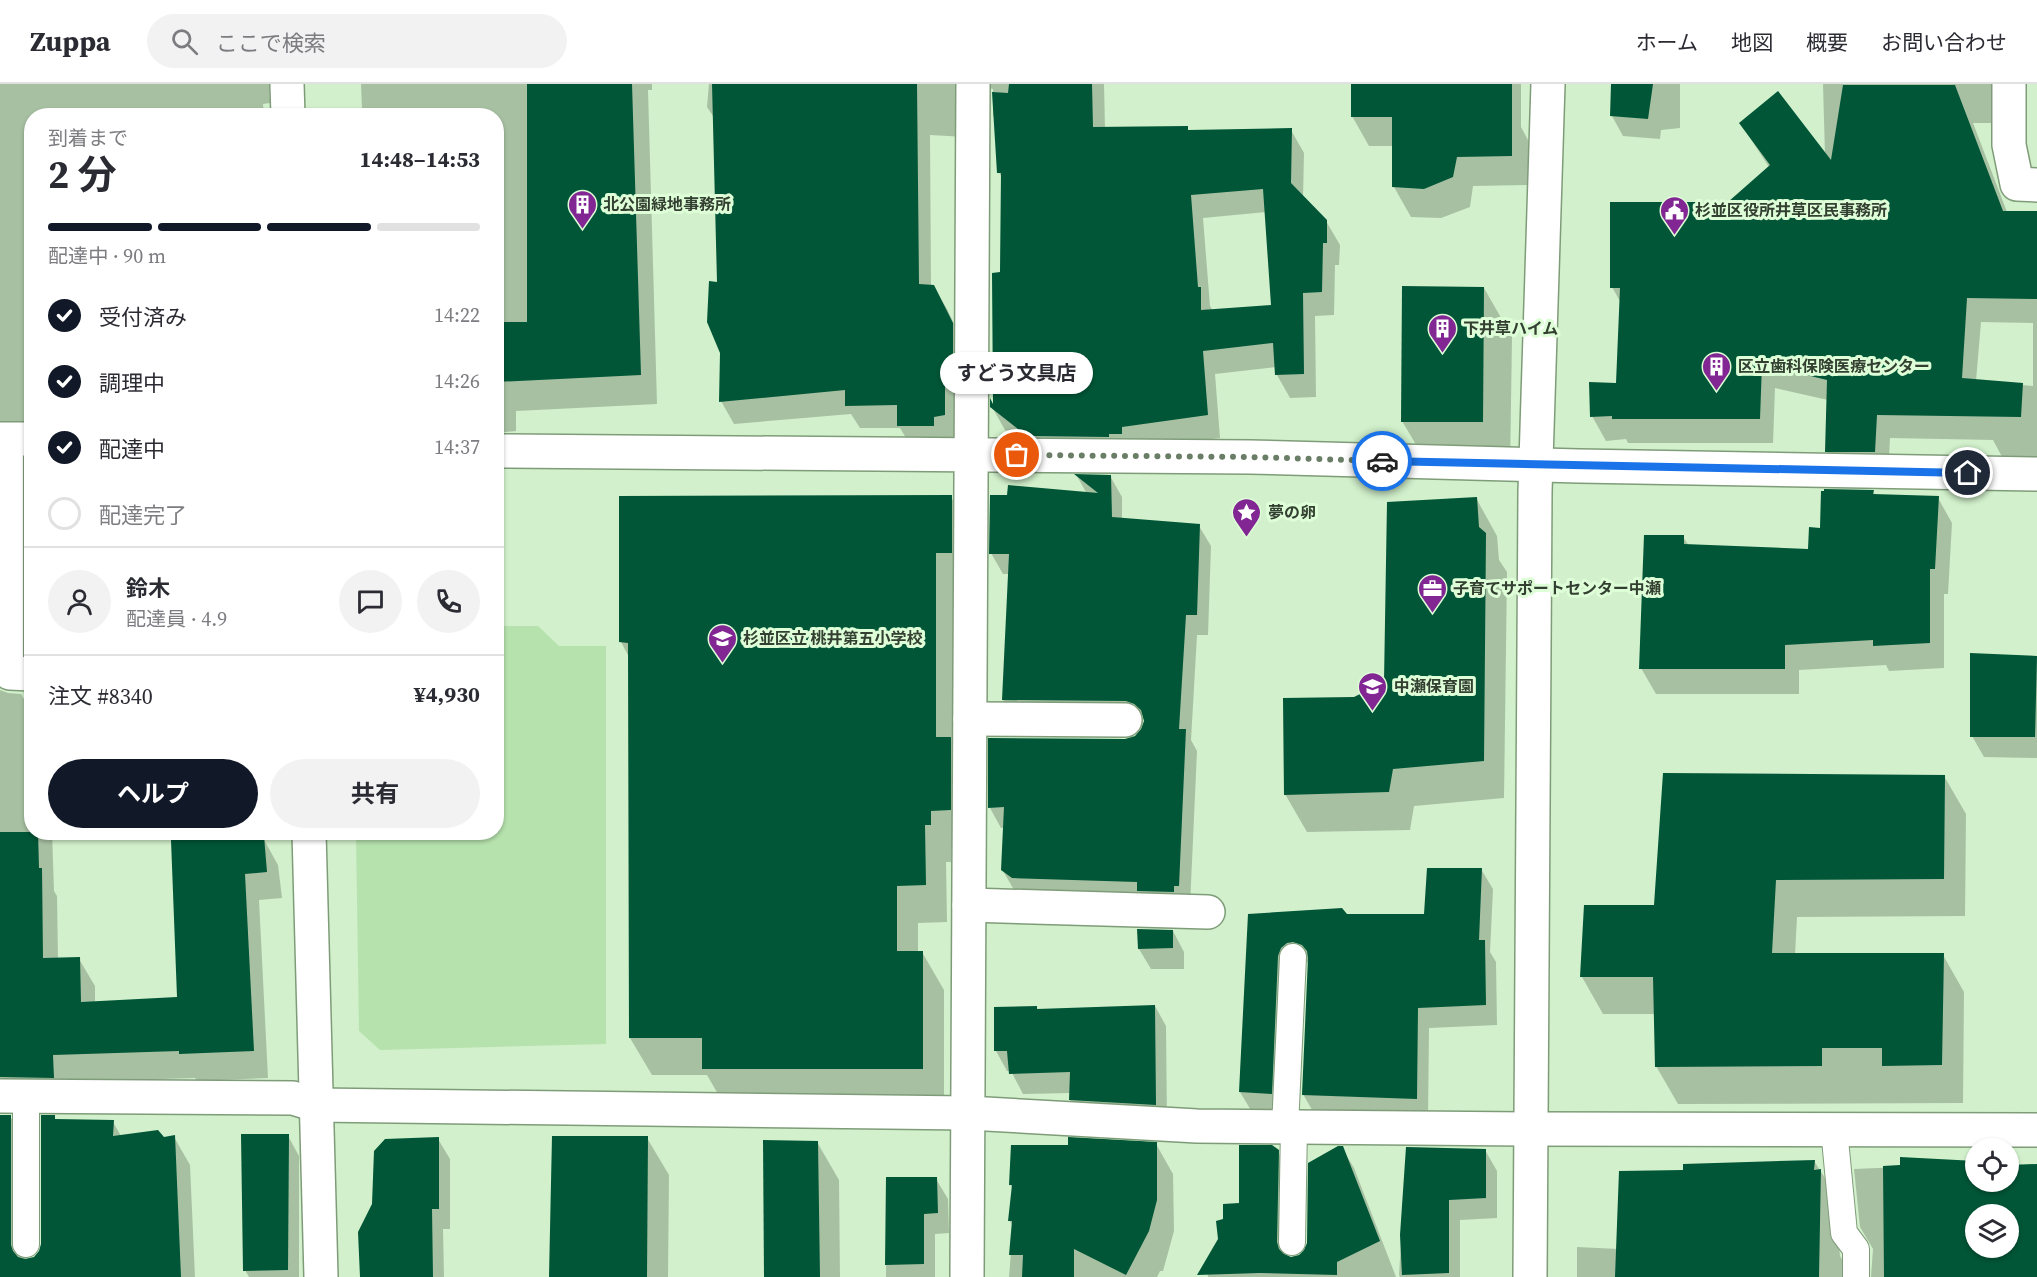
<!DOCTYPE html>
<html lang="ja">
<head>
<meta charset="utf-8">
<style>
  :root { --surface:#fff; --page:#f2f2f3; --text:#2b2b33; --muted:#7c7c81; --line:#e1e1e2; --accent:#111827 }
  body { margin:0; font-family:"Source Serif 4","Noto Sans JP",serif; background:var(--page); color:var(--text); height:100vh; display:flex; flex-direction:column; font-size:22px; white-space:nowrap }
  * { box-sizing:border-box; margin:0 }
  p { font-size:20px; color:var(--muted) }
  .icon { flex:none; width:33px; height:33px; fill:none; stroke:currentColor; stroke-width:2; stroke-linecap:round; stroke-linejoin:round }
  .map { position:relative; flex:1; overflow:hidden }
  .side { position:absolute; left:24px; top:24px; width:480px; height:732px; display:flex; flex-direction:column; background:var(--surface); border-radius:24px; box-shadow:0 2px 4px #0004 }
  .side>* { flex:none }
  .buttons { position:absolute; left:1965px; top:1054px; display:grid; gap:12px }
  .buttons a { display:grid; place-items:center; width:54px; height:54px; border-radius:50%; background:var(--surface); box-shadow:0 2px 4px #0004; font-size:30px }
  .pin { position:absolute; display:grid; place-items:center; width:51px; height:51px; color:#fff; margin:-26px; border:3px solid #fff; border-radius:50%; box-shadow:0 2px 6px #0007 }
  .courier { position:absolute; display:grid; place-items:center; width:60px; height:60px; margin:-30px; border:4px solid #1a73e8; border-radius:50%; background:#fff; color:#222; box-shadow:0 2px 8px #0007 }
  .bubble { position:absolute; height:42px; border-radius:21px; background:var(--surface); box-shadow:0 2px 4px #0004; font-size:20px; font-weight:700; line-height:42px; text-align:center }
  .summary em { font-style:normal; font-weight:700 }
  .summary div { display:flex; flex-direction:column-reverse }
  .summary { display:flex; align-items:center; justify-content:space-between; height:102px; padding:0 24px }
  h1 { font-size:39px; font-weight:700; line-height:45px }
  .bar { display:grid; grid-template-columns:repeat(4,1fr); gap:9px 6px; align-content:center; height:72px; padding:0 24px }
  .bar i { height:8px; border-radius:4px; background:var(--line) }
  .bar .on { background:var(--accent) }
  .bar p { grid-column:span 4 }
  .line { display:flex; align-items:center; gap:15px; padding:0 24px; border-top:2px solid var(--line) }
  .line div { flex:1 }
  .round { display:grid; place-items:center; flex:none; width:63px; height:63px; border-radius:32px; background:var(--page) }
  ol { padding:0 24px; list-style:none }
  li { display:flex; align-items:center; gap:18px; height:66px }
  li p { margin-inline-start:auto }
  li .icon { padding:6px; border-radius:50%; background:var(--accent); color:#fff; stroke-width:4 }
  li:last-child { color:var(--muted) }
  li i { width:33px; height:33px; border:3px solid var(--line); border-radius:50% }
  .action { display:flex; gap:12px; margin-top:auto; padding:12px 24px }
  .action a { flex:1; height:69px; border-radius:36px; background:var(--accent); color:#fff; font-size:24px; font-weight:700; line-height:69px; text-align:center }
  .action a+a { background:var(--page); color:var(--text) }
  header { display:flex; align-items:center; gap:36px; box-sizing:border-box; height:84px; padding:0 30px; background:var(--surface); border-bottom:2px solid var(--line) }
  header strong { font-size:28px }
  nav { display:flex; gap:33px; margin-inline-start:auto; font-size:21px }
  .search { width:420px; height:54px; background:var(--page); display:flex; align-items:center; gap:15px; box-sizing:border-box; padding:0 21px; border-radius:33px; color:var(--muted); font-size:22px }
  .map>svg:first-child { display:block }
  .green { fill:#b6e2ad }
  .shadow { fill:#0003; fill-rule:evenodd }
  .building { fill:#015637; fill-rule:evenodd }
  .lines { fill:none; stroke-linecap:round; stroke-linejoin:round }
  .service-casing { stroke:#7f9c79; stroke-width:28 }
  .minor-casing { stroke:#7f9c79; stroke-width:36 }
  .tertiary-casing { stroke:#7f9c79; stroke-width:36 }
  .service { stroke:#fff; stroke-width:26 }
  .minor { stroke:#fff; stroke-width:33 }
  .tertiary { stroke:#fff; stroke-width:33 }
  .done { stroke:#6a7d66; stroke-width:6; stroke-dasharray:0 10.8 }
  .route { stroke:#1a73e8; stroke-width:8 }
  .labels { text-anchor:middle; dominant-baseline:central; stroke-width:6; stroke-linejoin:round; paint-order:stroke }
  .poi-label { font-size:16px; font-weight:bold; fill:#333f30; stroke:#defed8; text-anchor:start }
</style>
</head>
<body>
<header>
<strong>Zuppa</strong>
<div class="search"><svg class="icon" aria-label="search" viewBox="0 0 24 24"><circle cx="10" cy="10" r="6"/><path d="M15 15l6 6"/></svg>ここで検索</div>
<nav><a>ホーム</a><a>地図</a><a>概要</a><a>お問い合わせ</a></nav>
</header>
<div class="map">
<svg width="2037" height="1193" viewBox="0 0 2037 1193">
  <rect width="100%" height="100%" fill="#d1f0cb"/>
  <!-- green -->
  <polygon class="green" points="497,542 538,542 559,562 606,562 606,960 380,966 359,947 356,749 496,748"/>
  <!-- shadow -->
  <g class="shadow">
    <polygon points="0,0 269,0 270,19 263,20 264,32 163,32 163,29 127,31 124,27 32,32 32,324 25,325 25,341 0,341"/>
    <polygon points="361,0 652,0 652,6 648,6 657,320 516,327 516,347 496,349 496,32 322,32 322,28 362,25"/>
    <path d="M 709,0 L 1104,0 L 1105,45 L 1187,44 L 1189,47 L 1291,46 L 1304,69 L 1303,114 L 1326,137 L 1340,161 L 1339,181 L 1335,181 L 1334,231 L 1315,232 L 1316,313 L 1290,314 L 1277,291 L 1276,283 L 1215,290 L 1220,354 L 1041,375 L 1005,346 L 992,323 L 995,325 L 1002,189 L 1002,94 L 999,88 L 995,35 L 993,31 L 993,5 L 988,4 L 966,53 L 930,51 L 931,202 L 933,202 L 947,225 L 965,263 L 958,354 L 912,364 L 900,344 L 860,344 L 851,330 L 734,340 L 721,317 L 721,269 L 715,35 L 707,23 ZM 1266,128 L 1272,222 L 1213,227 L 1210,222 L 1203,134 Z"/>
    <polygon points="1352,0 1521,0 1521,43 1528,56 1528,101 1473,102 1470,123 1441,134 1411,133 1394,103 1394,62 1369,62 1352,32"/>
    <polygon points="1613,0 1680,0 1680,44 1661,46 1660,55 1623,52 1612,32"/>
    <path d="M 1823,0 L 1994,0 L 1995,39 L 1973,39 L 2007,128 L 2037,128 L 2037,382 L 2007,382 L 1993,356 L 1890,354 L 1888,392 L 1841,391 L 1827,367 L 1828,316 L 1775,304 L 1773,359 L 1628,359 L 1626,355 L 1606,357 L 1592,332 L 1617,300 L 1621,219 L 1612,203 L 1728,119 L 1769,83 L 1741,40 L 1825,71 ZM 1981,238 L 2033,239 L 2033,302 L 1976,297 Z"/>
    <polygon points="1484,204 1512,253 1510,386 1431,386 1402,337"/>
    <polygon points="1077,392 1110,392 1122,413 1122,436 1199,442 1211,462 1208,551 1197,551 1191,656 1197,667 1190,822 1014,806 1002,785 1004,744 1001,744 990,724 1125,656 1134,654 1142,647 1145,636 1131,612 1129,614 1143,639 1015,636 1003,616 1009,490 1003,490 991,469 1087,410"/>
    <polygon points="27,393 32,393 32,543 27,534"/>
    <polygon points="1873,407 1875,411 1938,414 1952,439 1948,510 1944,510 1944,584 1889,587 1886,581 1799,586 1799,610 1656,610 1641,584 1683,453 1689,462 1809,467 1821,446"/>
    <polygon points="951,413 973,450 971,764 951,765 951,778 946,778 947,838 918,839 918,868 922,868 944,906 944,1022 725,1022 707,991 652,991 630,954 629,573 621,558"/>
    <polygon points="1476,414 1497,452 1499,476 1507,488 1504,714 1414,722 1410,746 1307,748 1285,710 1355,615 1385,599"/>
    <polygon points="1971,571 2037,573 2037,674 1984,673 1972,652"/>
    <polygon points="0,578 0,606 8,609 21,610 32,629 32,748 52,748 54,807 57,812 58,875 79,875 95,902 95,919 179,915 263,754 278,781 282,814 259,816 268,994 197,997 195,994 0,1000"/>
    <polygon points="1944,692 1966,730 1965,832 1797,833 1795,871 1943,871 1964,908 1963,1019 1678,1020 1656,982 1655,930 1603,930 1582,893 1656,823"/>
    <polygon points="1481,785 1493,805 1490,868 1496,878 1497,941 1429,944 1428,1035 1315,1031 1303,1010 1309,879 1306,878 1298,880 1283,1030 1252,1028 1240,1008 1249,831 1426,831"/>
    <polygon points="1173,847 1184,868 1184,885 1151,885 1139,865"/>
    <polygon points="1155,922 1166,942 1167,1041 1082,1036 1070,1016 1071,1009 1023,1010 1011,987 1007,987 996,967 996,925 1037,924 1038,926"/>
    <polygon points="0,1032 10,1032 26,1060 26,1176 35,1174 41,1168 54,1033 56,1036 113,1038 121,1052 163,1055 174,1053 190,1081 195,1193 0,1193"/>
    <polygon points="288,1052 299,1072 299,1193 249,1193 245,1186"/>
    <polygon points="647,1054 669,1091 668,1193 550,1193"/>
    <polygon points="438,1055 450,1075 450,1145 443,1145 444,1193 361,1193"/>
    <polygon points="817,1058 839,1096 840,1193 766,1193"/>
    <polygon points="1156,1060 1173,1090 1174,1147 1163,1187 1160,1187 1157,1193 1009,1193 1013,1143 1010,1137 1013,1106 1010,1100"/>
    <polygon points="1342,1064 1354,1084 1396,1193 1208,1193 1206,1177 1219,1156 1225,1136 1241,1120 1277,1067 1290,1088 1288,1173 1299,1173 1306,1167"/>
    <polygon points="1407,1064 1485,1066 1497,1087 1497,1134 1460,1136 1460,1193 1400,1193 1399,1191"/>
    <polygon points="1814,1077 1834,1108 1840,1172 1852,1193 1577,1193 1577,1163 1618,1165 1685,1087"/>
    <path d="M 2037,1081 L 2037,1193 L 1871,1193 L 1873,1165 L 1860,1143 L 1854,1085 L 1901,1083 L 1976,1098 L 2008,1098 ZM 1976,1131 L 2008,1131 L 2008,1164 L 1976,1164 Z"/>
    <polygon points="887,1094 936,1095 948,1115 949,1149 935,1150 935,1193 886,1193"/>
  </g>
  <!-- building -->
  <g class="building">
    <polygon points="527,0 632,0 641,291 496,298 496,238 527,238"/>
    <polygon points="712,0 917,0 919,200 934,201 953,239 953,293 945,287 945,331 934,333 934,342 897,342 897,321 845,322 845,306 719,318 720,269 707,238 709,197 717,198"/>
    <path d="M 1009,0 L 1092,0 L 1093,43 L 1188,42 L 1188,46 L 1292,44 L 1291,99 L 1327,136 L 1327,159 L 1323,159 L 1322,208 L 1303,209 L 1304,290 L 1275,291 L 1273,259 L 1203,267 L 1208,331 L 1122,343 L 1122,350 L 1109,350 L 1109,353 L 1027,352 L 990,323 L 990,314 L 993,320 L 992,189 L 1000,188 L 1001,89 L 997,89 L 992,8 L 1008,9 ZM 1263,105 L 1271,221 L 1201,226 L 1201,203 L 1198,203 L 1191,111 Z"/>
    <polygon points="1351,0 1512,0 1512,72 1457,73 1453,93 1424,105 1392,103 1392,33 1351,33"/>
    <polygon points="1611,0 1653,0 1648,35 1610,32"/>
    <polygon points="1843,1 1955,1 2003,127 2037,127 2037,215 1967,214 1962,294 2023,299 2021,333 1877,331 1875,368 1825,368 1827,296 1762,280 1760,335 1612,335 1612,332 1590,333 1589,298 1616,299 1620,204 1610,204 1610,118 1728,118 1770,81 1739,39 1778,7 1831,76"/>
    <polygon points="1402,202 1484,203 1483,338 1401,338"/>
    <polygon points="1074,390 1111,391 1112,433 1200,440 1197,531 1186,531 1179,645 1186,645 1179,802 1174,802 1174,808 1137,807 1137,798 1012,794 1001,786 1004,723 988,724 988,654 1125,655 1135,652 1141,645 1144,637 1141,626 1134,620 1126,617 1002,616 1009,470 989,470 990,411 1007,411 1008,401 1098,409"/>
    <polygon points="1824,405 1874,406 1873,410 1939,412 1935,485 1930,485 1930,559 1873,562 1873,556 1785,561 1785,585 1639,585 1644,451 1684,451 1684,460 1808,465 1809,443 1820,444 1821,407 1824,407"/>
    <polygon points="952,411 952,469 936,469 936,653 951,653 951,726 931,727 931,741 925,741 926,801 897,802 897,867 923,867 923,985 702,985 702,954 629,954 628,559 619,558 619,412"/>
    <polygon points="1477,413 1479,443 1486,449 1484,677 1393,685 1389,708 1284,711 1283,614 1354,613 1384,598 1387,418"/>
    <polygon points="1970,569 2037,572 2035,653 1970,653"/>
    <polygon points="1663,689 1945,691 1944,795 1776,796 1772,869 1944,869 1942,981 1882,982 1882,964 1822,964 1822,982 1655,983 1653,893 1580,893 1584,821 1654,821"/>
    <polygon points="0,748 38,748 39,784 42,784 43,874 80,873 81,918 177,913 171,756 264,752 267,788 245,790 254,967 179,970 179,967 53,971 54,994 0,993"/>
    <polygon points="1427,784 1482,784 1479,856 1485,856 1486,921 1418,924 1417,1015 1302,1011 1308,874 1307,867 1302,861 1293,858 1287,859 1281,864 1278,872 1272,1010 1239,1008 1248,830 1342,824 1347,830 1424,830"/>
    <polygon points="1137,845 1173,846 1173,864 1138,865"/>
    <polygon points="1155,921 1156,1021 1069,1016 1070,988 1009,990 1007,967 994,967 994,923 1037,922 1037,925"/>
    <polygon points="0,1031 11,1031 11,1161 13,1167 18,1173 25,1175 34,1173 39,1167 41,1160 41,1031 55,1031 55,1035 114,1036 113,1052 158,1046 164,1053 175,1051 181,1193 0,1193"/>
    <polygon points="241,1050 289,1050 288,1186 243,1187"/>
    <polygon points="552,1052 648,1052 647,1193 549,1193"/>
    <polygon points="439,1053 439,1125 432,1125 433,1193 360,1193 358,1148 372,1120 374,1067 385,1055"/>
    <polygon points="1068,1053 1157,1058 1157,1116 1149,1147 1126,1191 1074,1165 1074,1193 1022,1193 1023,1171 1009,1171 1012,1137 1008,1137 1012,1101 1009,1101 1011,1061 1068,1061"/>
    <polygon points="763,1056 818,1057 820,1193 764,1193"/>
    <polygon points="1239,1061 1272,1061 1279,1066 1277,1158 1279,1165 1284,1170 1291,1173 1299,1171 1304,1166 1307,1159 1308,1079 1338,1062 1343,1062 1380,1157 1337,1178 1337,1191 1260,1189 1197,1191 1218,1155 1216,1137 1223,1135 1223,1120 1239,1119"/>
    <polygon points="1406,1063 1486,1065 1486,1114 1449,1116 1449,1189 1402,1191 1400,1151"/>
    <path d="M 1900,1073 L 1976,1077 L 1976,1098 L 2008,1098 L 2008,1081 L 2037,1080 L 2037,1193 L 1884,1193 L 1883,1082 L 1900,1081 ZM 1976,1131 L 2008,1131 L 2008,1164 L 1976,1164 Z"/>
    <polygon points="1815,1076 1814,1086 1821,1085 1819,1193 1615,1193 1619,1087 1683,1086 1683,1080"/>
    <polygon points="886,1093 937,1093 938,1129 924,1130 924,1180 885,1181"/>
  </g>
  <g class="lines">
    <defs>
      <g id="service">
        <polyline points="10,589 10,355"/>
        <polyline points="26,1012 26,1160"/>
        <polyline points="1285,1043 1293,873"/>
        <polyline points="1834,1045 1844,1149 1856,1165 1856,1193"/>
        <polyline points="1292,1158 1294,1042"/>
      </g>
      <g id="minor">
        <polyline points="287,0 288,32"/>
        <polyline points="2009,0 2009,61 2017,100 2037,101"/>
        <polyline points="0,355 32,355"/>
        <polyline points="496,367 1250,373 1579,382 2037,390"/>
        <polyline points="10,589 32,590"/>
        <polyline points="970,635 1125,636"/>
        <polyline points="309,748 321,1193"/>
        <polyline points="969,821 1208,828"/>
        <polyline points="0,1012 293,1014 316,1021 968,1029 1197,1042 1530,1045 2037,1046"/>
        <polyline points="967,1193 973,0"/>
      </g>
      <polyline id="tertiary" points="1530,1193 1535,408 1548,0"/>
    </defs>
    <!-- service casing -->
    <use href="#service" class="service-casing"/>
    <!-- minor casing -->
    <use href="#minor" class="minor-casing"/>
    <!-- tertiary casing -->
    <use href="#tertiary" class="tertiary-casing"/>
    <!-- service -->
    <use href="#service" class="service"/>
    <!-- minor -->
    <use href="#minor" class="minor"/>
    <!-- tertiary -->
    <use href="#tertiary" class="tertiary"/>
  </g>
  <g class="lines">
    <!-- done -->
    <polyline class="done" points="1017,371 1250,373 1382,377"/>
    <!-- route -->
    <polyline class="route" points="1382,377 1968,389"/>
  </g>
  <!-- icons -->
  <defs>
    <symbol id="building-pin" viewBox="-11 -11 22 30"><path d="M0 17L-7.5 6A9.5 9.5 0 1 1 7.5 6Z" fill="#812692" stroke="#defed8"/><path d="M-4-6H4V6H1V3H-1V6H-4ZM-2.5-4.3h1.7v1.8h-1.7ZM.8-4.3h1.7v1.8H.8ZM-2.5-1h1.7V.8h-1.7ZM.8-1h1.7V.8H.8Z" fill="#fff"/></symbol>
    <symbol id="civic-pin" viewBox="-11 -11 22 30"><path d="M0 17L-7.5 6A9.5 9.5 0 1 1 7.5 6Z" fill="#812692" stroke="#defed8"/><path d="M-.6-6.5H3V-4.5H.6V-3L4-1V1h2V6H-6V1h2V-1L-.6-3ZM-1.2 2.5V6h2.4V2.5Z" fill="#fff"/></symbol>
    <symbol id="sight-pin" viewBox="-11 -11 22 30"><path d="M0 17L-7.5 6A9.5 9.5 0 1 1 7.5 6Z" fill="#812692" stroke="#defed8"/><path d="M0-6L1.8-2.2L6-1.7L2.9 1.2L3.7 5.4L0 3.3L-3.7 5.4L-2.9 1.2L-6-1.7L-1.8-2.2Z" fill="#fff"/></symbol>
    <symbol id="office-pin" viewBox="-11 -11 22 30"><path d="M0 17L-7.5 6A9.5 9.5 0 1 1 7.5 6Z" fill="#812692" stroke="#defed8"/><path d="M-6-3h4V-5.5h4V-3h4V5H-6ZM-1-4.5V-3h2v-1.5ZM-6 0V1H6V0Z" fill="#fff"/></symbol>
    <symbol id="school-pin" viewBox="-11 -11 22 30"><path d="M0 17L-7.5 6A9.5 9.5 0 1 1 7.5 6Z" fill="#812692" stroke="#defed8"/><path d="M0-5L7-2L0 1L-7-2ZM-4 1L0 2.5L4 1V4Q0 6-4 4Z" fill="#fff"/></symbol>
  </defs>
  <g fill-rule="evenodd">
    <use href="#building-pin" x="566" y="104" width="33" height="45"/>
    <use href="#civic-pin" x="1658" y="110" width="33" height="45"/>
    <use href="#building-pin" x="1426" y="228" width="33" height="45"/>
    <use href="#building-pin" x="1700" y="266" width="33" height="45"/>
    <use href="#sight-pin" x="1230" y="412" width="33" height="45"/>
    <use href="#office-pin" x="1416" y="488" width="33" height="45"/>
    <use href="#school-pin" x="706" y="538" width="33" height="45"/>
    <use href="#school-pin" x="1356" y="586" width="33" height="45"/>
  </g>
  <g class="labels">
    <!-- poi labels -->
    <g class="poi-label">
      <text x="603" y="120">北公園緑地事務所</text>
      <text x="1695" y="126">杉並区役所井草区民事務所</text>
      <text x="1463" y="244">下井草ハイム</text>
      <text x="1738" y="282">区立歯科保険医療センター</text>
      <text x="1268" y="428">夢の卵</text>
      <text x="1453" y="504">子育てサポートセンター中瀬</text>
      <text x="743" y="554">杉並区立 桃井第五小学校</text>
      <text x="1394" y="602">中瀬保育園</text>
    </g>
  </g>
</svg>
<div class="buttons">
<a><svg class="icon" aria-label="locate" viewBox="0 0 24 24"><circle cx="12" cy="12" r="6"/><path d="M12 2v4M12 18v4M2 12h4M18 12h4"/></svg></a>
<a><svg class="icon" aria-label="layers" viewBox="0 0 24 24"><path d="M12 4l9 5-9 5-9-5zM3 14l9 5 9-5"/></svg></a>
</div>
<div class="pin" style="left:1017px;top:371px;background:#ea580c"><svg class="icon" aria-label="bag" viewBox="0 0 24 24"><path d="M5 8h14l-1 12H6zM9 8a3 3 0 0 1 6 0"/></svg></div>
<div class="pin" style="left:1968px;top:389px;background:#1f2937"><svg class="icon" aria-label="home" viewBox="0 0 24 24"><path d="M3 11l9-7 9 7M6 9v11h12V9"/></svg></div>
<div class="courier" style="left:1382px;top:377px"><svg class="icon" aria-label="car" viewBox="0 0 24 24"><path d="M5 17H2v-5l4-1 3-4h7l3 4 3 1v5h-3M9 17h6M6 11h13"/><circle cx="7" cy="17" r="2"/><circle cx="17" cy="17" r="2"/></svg></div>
<div class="bubble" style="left:940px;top:268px;width:153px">すどう文具店</div>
<section class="side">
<div class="summary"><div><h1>2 分</h1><p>到着まで</p></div><em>14:48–14:53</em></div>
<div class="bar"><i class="on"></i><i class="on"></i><i class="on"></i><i></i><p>配達中 · 90 m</p></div>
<ol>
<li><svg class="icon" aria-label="check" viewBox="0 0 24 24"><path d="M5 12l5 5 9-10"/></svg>受付済み<p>14:22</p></li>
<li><svg class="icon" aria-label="check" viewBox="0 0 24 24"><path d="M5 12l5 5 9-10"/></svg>調理中<p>14:26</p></li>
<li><svg class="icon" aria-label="check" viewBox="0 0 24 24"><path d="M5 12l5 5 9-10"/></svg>配達中<p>14:37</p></li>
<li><i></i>配達完了</li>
</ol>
<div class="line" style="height:108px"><a class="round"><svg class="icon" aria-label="person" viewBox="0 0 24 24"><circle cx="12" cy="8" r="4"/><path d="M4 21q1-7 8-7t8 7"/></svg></a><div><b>鈴木</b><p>配達員 · 4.9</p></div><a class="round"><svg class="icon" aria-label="chat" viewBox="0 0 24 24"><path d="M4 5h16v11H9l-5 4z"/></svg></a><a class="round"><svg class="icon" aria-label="phone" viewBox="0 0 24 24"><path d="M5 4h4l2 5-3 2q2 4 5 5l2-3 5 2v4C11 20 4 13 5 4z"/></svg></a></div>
<div class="line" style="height:78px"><div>注文 #8340</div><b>¥4,930</b></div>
<div class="action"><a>ヘルプ</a><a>共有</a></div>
</section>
</div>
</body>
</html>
